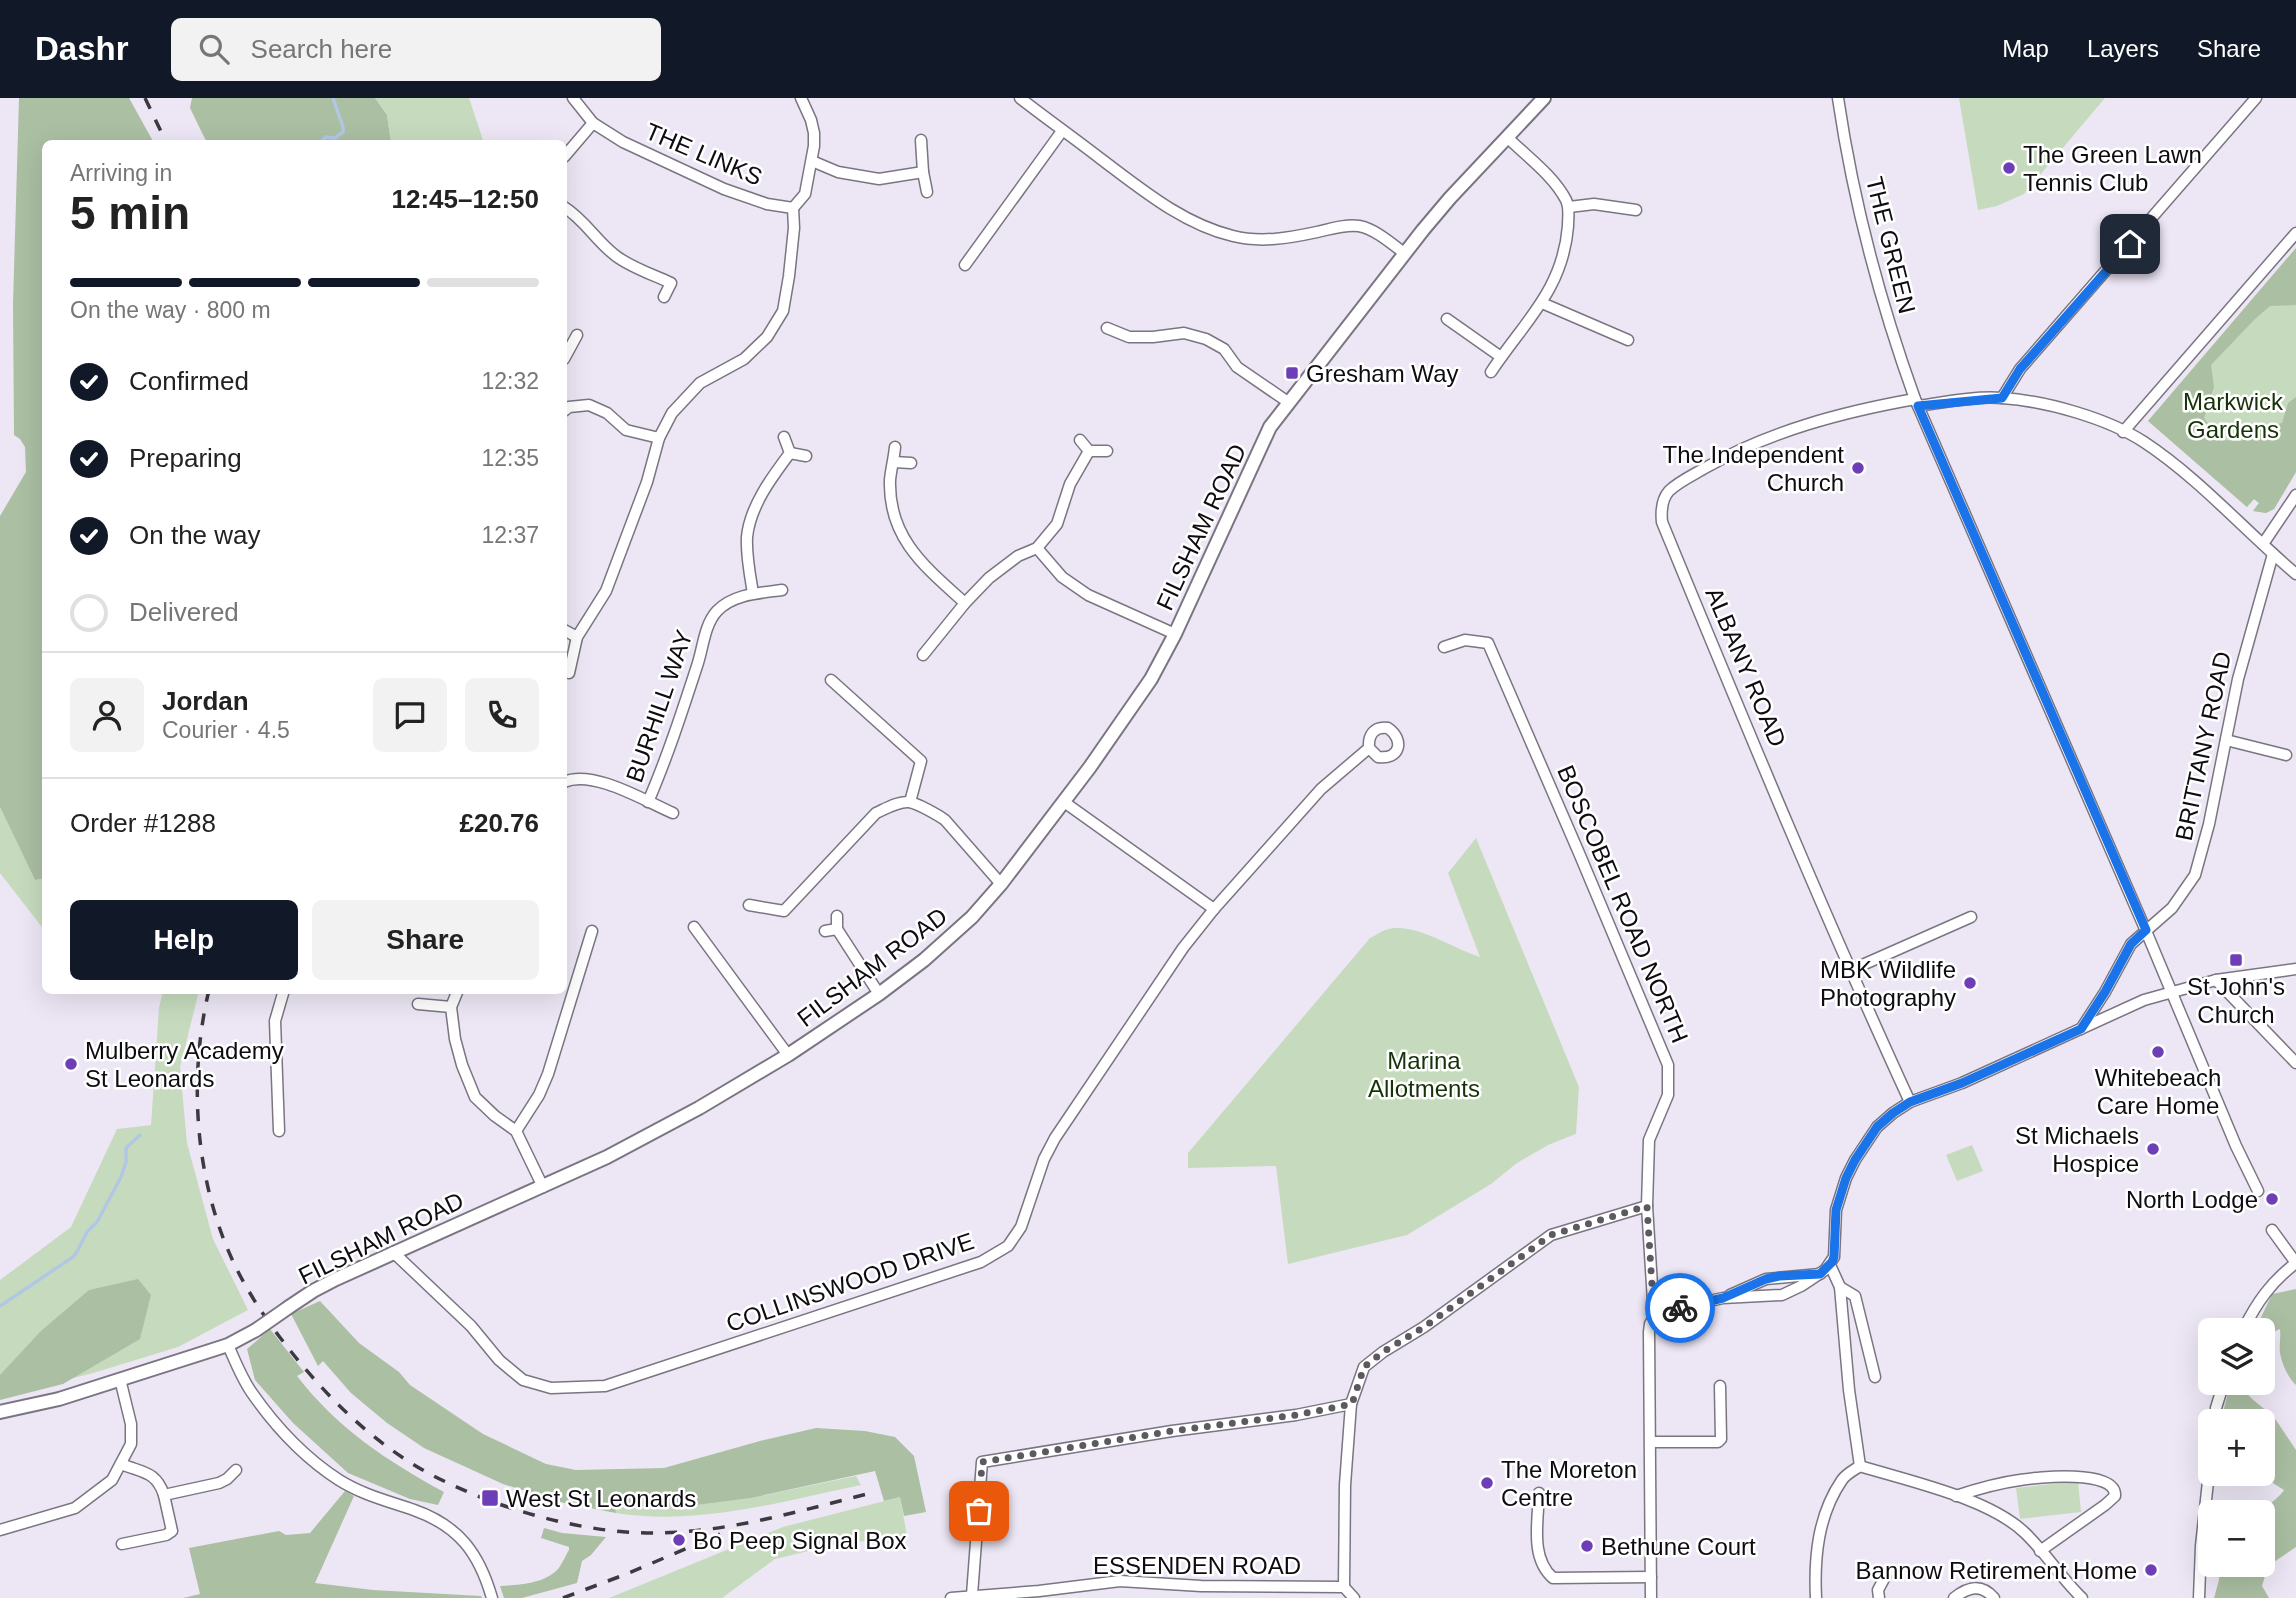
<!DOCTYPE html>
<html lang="en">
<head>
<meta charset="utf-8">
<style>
  :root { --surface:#fff; --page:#f2f2f2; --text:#222; --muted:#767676; --line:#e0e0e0; --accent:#111827 }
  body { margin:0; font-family:Helvetica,sans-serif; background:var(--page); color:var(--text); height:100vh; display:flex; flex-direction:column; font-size:26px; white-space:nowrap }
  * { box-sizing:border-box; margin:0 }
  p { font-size:23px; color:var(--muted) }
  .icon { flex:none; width:38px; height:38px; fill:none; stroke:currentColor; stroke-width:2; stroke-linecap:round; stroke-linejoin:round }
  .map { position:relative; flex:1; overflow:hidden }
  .sheet { position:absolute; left:42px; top:42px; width:525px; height:854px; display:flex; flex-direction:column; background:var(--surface); border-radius:10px; box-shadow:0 7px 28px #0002 }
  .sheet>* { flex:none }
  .buttons { position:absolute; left:2198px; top:1220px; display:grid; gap:14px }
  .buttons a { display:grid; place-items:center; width:77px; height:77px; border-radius:10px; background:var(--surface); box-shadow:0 7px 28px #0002; font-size:35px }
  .pin { position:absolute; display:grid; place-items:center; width:60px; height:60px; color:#fff; margin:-30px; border-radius:14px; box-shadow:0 4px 10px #0006 }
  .courier { position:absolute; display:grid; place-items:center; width:70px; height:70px; margin:-35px; border:5px solid #1a73e8; border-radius:50%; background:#fff; color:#222; box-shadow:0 2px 9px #0007 }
  .headline em { font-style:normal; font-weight:700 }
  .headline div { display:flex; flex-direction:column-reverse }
  .headline { display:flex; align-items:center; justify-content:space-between; height:119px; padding:0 28px }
  h1 { font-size:46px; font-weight:700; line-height:52px }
  .bar { display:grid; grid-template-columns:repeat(4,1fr); gap:10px 7px; align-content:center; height:84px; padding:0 28px }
  .bar i { height:9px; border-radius:5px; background:var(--line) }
  .bar .on { background:var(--accent) }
  .bar p { grid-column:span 4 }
  .line { display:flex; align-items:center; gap:18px; padding:0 28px; border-top:2px solid var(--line) }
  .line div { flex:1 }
  .round { display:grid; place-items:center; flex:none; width:74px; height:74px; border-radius:10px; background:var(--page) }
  ol { padding:0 28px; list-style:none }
  li { display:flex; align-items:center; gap:21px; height:77px }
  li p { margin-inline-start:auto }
  li .icon { padding:7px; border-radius:50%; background:var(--accent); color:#fff; stroke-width:4 }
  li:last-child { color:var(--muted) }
  li i { width:38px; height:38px; border:4px solid var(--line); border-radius:50% }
  .button { display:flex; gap:14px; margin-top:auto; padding:14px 28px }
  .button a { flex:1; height:80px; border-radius:10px; background:var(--accent); color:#fff; font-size:28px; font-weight:700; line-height:80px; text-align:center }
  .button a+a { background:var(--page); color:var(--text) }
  header { display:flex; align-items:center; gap:42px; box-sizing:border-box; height:98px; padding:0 35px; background:var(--accent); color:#fff }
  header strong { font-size:33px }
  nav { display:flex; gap:38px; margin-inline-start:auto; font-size:24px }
  .search { width:490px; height:63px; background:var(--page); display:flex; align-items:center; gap:18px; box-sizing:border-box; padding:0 24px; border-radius:10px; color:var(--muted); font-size:26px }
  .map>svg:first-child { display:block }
  .green { fill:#c6dbbe }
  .forest { fill:#abbfa3 }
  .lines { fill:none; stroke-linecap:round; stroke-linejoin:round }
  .stream { stroke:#b2c7e3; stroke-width:3.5 }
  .minor-casing { stroke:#7a7581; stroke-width:13 }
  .tertiary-casing { stroke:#7a7581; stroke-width:16 }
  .minor { stroke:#fff; stroke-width:10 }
  .tertiary { stroke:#fff; stroke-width:12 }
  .rail { stroke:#3c3940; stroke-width:3.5; stroke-dasharray:12 12; stroke-linecap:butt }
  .tertiary-bridge-casing { stroke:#7a7581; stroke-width:16; stroke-linecap:butt }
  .tertiary-bridge { stroke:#fff; stroke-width:12 }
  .done { stroke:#5c5961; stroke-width:7; stroke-dasharray:0 12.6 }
  .route { stroke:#1a73e8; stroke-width:9 }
  .poi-dot { fill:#6d3eb6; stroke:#fff; stroke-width:2.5 }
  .labels { text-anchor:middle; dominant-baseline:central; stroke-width:5; stroke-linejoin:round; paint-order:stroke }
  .street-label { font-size:24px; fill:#0e0c11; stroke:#fff }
  .poi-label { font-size:24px; fill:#0e0c11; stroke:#fff; text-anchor:start }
  .park-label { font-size:24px; fill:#163207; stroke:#fff }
</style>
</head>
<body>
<header>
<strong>Dashr</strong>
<div class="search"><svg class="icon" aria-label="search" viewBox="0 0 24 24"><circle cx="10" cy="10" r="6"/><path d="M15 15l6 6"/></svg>Search here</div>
<nav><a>Map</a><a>Layers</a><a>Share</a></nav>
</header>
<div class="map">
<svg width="2296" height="1500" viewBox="0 0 2296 1500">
  <rect width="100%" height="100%" fill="#ede7f5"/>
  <!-- green -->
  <g class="green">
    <polygon points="375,0 469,0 484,45 391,45 387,17"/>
    <polygon points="1959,0 2105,0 2024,96 1997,108 1978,112"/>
    <polygon points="2296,150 2296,374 2274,411 2266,415 2253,413 2259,405 2254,401 2247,409 2148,323"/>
    <polygon points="0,709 35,782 45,780 45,833 0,775"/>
    <path d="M 1476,740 L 1579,989 L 1576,1036 L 1548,1047 L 1517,1065 L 1491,1086 L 1407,1137 L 1288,1166 L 1276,1068 L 1188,1070 L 1188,1055 L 1370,840 C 1375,838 1380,834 1385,832 C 1412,822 1454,851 1480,859 L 1448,775 Z"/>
    <polygon points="163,893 199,893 180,969 187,1045 213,1141 248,1212 178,1249 90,1276 0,1297 0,1182 71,1129 117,1031 151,1027 159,910"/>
    <polygon points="1972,1047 1983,1073 1957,1083 1946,1057"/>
    <path d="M 856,1378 L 861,1387 C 780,1404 698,1428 616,1415 L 614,1408 L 688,1408 L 751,1400 Z"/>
    <polygon points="2078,1383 2081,1414 2020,1421 2016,1390"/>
    <polygon points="900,1399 907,1438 838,1446 775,1461 722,1500 609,1500 783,1429"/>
  </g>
  <!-- forest -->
  <g class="forest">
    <polygon points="19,0 129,0 154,45 46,46 46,780 35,782 0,709 0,418 26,374 25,349 20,341 14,337 13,206"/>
    <polygon points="192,0 375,0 387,17 391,45 207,45 190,10"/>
    <polygon points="2296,150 2296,207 2270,208 2254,222 2211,267 2214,289 2204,320 2221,342 2241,343 2265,329 2282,325 2288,305 2296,299 2296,374 2274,411 2266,415 2253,413 2259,405 2254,401 2247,409 2148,323"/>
    <polygon points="138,1181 151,1197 140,1241 63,1286 0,1302 0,1277 41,1233 89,1192"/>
    <path d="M 2296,1191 L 2296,1287 C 2288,1280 2282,1266 2280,1255 C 2279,1248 2281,1239 2280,1231 L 2263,1239 L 2263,1232 L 2256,1232 L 2256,1230 L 2272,1196 Z"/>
    <polygon points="320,1203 359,1245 399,1274 410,1287 483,1336 546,1366 576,1372 664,1370 760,1343 816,1330 865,1333 895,1339 914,1358 926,1414 904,1418 900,1399 884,1403 875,1373 751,1400 689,1408 615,1408 616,1415 564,1405 503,1386 424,1350 387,1325 351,1295 323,1263 318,1268 291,1216"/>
    <path d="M 270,1231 L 304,1274 L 297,1278 C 337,1330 387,1363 444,1394 L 438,1407 L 410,1401 L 348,1375 L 293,1325 L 255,1282 L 247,1251 Z"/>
    <path d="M 2234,1284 L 2238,1285 L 2251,1300 L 2274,1319 L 2296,1352 L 2296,1449 L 2268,1468 L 2262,1488 L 2269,1500 L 2214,1500 L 2219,1482 L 2220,1467 L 2263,1466 L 2263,1414 L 2232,1414 C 2241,1411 2248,1414 2256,1413 C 2263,1412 2280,1399 2284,1392 L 2268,1382 L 2263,1366 L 2263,1323 L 2221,1323 L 2230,1286 Z"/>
    <polygon points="345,1393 354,1398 315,1485 373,1492 481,1498 482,1500 183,1500 200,1496 189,1450 279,1433 286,1437 310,1435"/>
    <path d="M 544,1430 L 562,1435 L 606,1439 L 591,1457 L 582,1463 L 577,1485 L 522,1500 L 504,1500 L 500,1488 C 518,1487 543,1486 557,1472 C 562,1467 565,1458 569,1452 L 569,1449 L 541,1440 Z"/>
  </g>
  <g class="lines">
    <!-- stream -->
    <g class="stream">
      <polyline points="320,46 325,39 335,40 343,34 343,29 333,0"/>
      <polyline points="0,1208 73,1159 78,1152 87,1134 97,1124 121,1079 126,1064 126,1050 140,1037"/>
    </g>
    <defs>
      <g id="minor">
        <polyline points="573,0 593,25 623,44 724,91 767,106 793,110"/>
        <path d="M 1020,0 C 1047,21 1074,40 1101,61 C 1141,91 1183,126 1233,138 C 1261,145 1289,140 1317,134 C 1331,131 1345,126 1359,128 C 1375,131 1391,145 1404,155"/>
        <path d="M 1838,0 C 1853,102 1880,204 1915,301 L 2146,833 L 2236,1048 L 2258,1093"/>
        <polyline points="564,59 593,25"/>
        <polyline points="812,63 838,74 879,81 923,74 921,42"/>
        <polyline points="923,74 927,94"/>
        <path d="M 564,109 C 585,122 596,143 616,158 C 632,170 654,177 671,185 L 664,199"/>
        <polyline points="1569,109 1594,106 1636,112"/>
        <polyline points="793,110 805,96 814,48 814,35 811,22 801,0"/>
        <polyline points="965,167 1062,33"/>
        <polyline points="1542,205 1628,242"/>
        <polyline points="1447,221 1501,259"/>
        <polyline points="1107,230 1129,239 1153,239 1184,235 1206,241 1224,251 1237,269 1288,304"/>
        <polyline points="564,261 577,237"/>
        <path d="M 1491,274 C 1524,224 1563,192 1568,128 C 1568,119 1570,110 1566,102 C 1553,77 1526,58 1507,39"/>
        <polyline points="2002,300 2020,271 2256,0"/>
        <path d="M 1918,308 C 1945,304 1975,298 2002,300 C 2046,303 2107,320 2144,344 C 2200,381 2245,433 2296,476"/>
        <polyline points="564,313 569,309 589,307 607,315 626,332 659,340"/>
        <polyline points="2123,334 2296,135"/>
        <polyline points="1080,342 1089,353"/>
        <path d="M 895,349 C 894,360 891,371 890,382 C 888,440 925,469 965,505"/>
        <polyline points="790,355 806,358"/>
        <polyline points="894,364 911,365"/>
        <polyline points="2263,446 2296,397"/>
        <polyline points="1037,450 1062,479 1088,497 1175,536"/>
        <path d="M 753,495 C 750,477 746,458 747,439 C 750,408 772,379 790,355 L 784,339"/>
        <polyline points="564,532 577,539"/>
        <polyline points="1444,549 1465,542 1488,545 1579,755 1668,967 1668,997 1649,1042 1647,1108 1654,1219 1650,1226 1649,1234 1651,1500"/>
        <polyline points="923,557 965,505 989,480 1018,458 1037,450 1057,426 1070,386 1089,353 1107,353"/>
        <polyline points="569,575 577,539 606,493 647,384 659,340 672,315 700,285 744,261 767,239 783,213 789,178 794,130 793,110"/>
        <polyline points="831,582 921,663 910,704"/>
        <polyline points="2226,642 2286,657"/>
        <path d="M 564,684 C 593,671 645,703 673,715"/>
        <path d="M 648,704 C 667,660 682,614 697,568 C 703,551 704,527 717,513 C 733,496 760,495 782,492"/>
        <polyline points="1064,704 1214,811"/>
        <path d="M 749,807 L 784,813 L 876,715 C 885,711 898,703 909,704 C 917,705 938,717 945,722 L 1001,786"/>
        <polyline points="837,818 837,831 879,896"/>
        <polyline points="694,829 788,957"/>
        <polyline points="825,833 837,831"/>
        <polyline points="1851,872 1971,819"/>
        <polyline points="2216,882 2296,965"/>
        <polyline points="458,892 451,909 455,941 462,967 475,999 495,1018 516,1033 543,1089"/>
        <polyline points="418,906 451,909"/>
        <polyline points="2081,931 2105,894 2131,846 2172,810 2195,777 2209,726 2238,581 2273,456"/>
        <path d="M 1910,1004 C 1822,813 1742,618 1662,424 C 1661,414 1661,402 1669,393 C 1678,384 1693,377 1705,370 C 1770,333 1842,314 1915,301"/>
        <polyline points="279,1033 275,923 284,892"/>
        <polyline points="516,1033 539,997 548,976 592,833"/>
        <polyline points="2272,1132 2296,1165"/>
        <path d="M 393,1154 L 471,1228 L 499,1262 L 523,1282 L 551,1290 L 605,1288 L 981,1164 L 1008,1148 L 1021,1129 L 1044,1061 L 1055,1040 L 1183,850 L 1214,811 L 1321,691 L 1369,650 C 1368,637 1374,628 1388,630 C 1405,642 1400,662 1378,659 L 1369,650"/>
        <polyline points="1830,1167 1840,1189 1849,1292 1860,1368"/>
        <polyline points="1840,1189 1855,1198 1875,1279"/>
        <polyline points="1730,1197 1766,1181 1820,1176"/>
        <polyline points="1654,1219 1664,1213 1723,1200 1782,1197 1801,1188 1825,1172 1834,1159 1836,1112 1846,1080 1855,1062 1877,1029 1893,1015 1910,1004 1962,985 2144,902 2216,882 2296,871"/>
        <path d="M 2243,1232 C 2257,1204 2271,1184 2296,1165"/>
        <path d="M 228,1247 C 235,1263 242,1281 252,1295 C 275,1328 305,1360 339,1382 C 363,1397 388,1403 414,1412 C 459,1428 479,1455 492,1500"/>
        <polyline points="2215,1323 2216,1310 2224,1284"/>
        <polyline points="1651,1344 1718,1344 1721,1341 1720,1288"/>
        <path d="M 121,1366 C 143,1375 156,1373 164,1397 L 219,1385 L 227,1381 L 236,1372"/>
        <path d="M 1539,1395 C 1538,1424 1530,1460 1553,1480 L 1651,1479"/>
        <path d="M 1956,1398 C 1977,1391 1998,1385 2020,1382 C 2037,1379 2117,1371 2115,1398 L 2105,1407 L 2040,1453"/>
        <polyline points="0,1432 75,1410 112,1382 131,1346 131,1326 120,1281"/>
        <polyline points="122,1446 166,1437 172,1433 164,1397"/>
        <polyline points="1344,1489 1345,1387 1351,1306 1364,1269 1383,1254 1424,1229 1551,1137 1647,1108"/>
        <polyline points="972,1497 982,1364 1172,1333 1296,1317 1351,1306"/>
        <polyline points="951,1500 1039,1493 1120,1483 1201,1488 1344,1489 1354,1500"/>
        <path d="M 1816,1500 C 1814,1459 1818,1417 1842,1382 C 1846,1376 1854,1372 1860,1368 C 1908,1383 1989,1400 2025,1435 C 2046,1455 2061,1480 2082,1500"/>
        <polyline points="1879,1500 1878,1492 1885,1479"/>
        <path d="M 1954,1500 C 1968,1489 1981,1485 1994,1500"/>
        <polyline points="2199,1500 2201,1448 2210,1365"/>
      </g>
      <g id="tertiary">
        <polyline points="289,1209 313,1193 336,1181 607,1059 699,1010 788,957 879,896 924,862 972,819 1001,786 1090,669 1151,581 1175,536 1270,329 1423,132 1450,100 1544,0"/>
        <polyline points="0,1314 59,1301 200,1256 228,1247 256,1232"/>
      </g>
    </defs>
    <!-- minor casing -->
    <use href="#minor" class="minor-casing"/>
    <!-- tertiary casing -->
    <use href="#tertiary" class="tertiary-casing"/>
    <!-- minor -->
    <use href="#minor" class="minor"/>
    <!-- tertiary -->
    <use href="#tertiary" class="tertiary"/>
    <!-- rail -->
    <g class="rail">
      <polyline points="145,0 167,46"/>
      <path d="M 209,892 C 186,988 196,1103 247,1190 C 263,1218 282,1243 302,1267 C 338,1310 380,1349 430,1376 C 483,1404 546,1424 606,1432 C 698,1444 783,1417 871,1395"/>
      <polyline points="563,1500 629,1475 720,1436"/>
    </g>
    <defs>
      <polyline id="tertiary-bridge" points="256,1232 289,1209"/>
    </defs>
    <!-- tertiary-bridge casing -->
    <use href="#tertiary-bridge" class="tertiary-bridge-casing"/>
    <!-- tertiary-bridge -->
    <use href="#tertiary-bridge" class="tertiary-bridge"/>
  </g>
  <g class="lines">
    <!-- done -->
    <polyline class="done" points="979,1413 982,1364 1172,1333 1296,1317 1352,1306 1364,1269 1383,1254 1424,1229 1551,1137 1647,1108 1654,1219 1664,1213 1680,1210"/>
    <!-- route -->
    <polyline class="route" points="1680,1210 1723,1200 1766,1181 1779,1178 1820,1176 1832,1164 1834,1159 1836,1112 1846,1080 1855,1062 1877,1029 1893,1015 1910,1004 1962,985 2081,931 2105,894 2131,846 2146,832 1918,308 2002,300 2020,271 2130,146"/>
  </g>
  <!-- markers -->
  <g class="poi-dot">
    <circle cx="2009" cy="70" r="7"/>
    <rect x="1285" y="268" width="14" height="14" rx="3.5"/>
    <circle cx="1858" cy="370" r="7"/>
    <rect x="2229" y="855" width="14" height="14" rx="3.5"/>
    <circle cx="1970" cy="885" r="7"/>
    <circle cx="2158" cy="954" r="7"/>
    <circle cx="71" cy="966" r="7"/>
    <circle cx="2153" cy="1051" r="7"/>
    <circle cx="2272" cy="1101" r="7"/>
    <circle cx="1487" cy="1385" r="7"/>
    <rect x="481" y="1391" width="18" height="18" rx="3.5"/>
    <circle cx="679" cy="1442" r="7"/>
    <circle cx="1587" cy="1448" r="7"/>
    <circle cx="2151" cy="1472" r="7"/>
  </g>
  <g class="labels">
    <!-- street labels -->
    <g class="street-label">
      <text transform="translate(704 56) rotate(23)">THE LINKS</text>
      <text transform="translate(1891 147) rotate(76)">THE GREEN</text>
      <text transform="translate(1201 429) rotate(-65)">FILSHAM ROAD</text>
      <text transform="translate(1746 569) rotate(67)">ALBANY ROAD</text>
      <text transform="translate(659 608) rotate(-71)">BURHILL WAY</text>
      <text transform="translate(2203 648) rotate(-78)">BRITTANY ROAD</text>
      <text transform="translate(1623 806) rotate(67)">BOSCOBEL ROAD NORTH</text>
      <text transform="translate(872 869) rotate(-37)">FILSHAM ROAD</text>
      <text transform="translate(381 1140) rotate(-26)">FILSHAM ROAD</text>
      <text transform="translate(850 1184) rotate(-19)">COLLINSWOOD DRIVE</text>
      <text x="1197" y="1467">ESSENDEN ROAD</text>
    </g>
    <!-- poi labels -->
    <g class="poi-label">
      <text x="2023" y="56">The Green Lawn<tspan x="2023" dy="28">Tennis Club</tspan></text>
      <text x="1306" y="275">Gresham Way</text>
      <text x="1844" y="356" text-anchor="end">The Independent<tspan x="1844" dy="28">Church</tspan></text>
      <text x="1956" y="871" text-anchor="end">MBK Wildlife<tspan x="1956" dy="28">Photography</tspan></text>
      <text x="2236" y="888" text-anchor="middle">St John's<tspan x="2236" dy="28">Church</tspan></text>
      <text x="85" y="952">Mulberry Academy<tspan x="85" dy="28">St Leonards</tspan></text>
      <text x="2158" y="979" text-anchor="middle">Whitebeach<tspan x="2158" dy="28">Care Home</tspan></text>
      <text x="2139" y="1037" text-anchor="end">St Michaels<tspan x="2139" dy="28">Hospice</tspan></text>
      <text x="2258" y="1101" text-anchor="end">North Lodge</text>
      <text x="1501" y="1371">The Moreton<tspan x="1501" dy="28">Centre</tspan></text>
      <text x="506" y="1400">West St Leonards</text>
      <text x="693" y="1442">Bo Peep Signal Box</text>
      <text x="1601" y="1448">Bethune Court</text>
      <text x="2137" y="1472" text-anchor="end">Bannow Retirement Home</text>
    </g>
    <!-- park labels -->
    <g class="park-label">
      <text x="2233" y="303">Markwick<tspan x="2233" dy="28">Gardens</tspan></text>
      <text x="1424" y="962">Marina<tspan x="1424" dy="28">Allotments</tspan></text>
    </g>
  </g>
</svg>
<div class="buttons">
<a><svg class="icon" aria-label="layers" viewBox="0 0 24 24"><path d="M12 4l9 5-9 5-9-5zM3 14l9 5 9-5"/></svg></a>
<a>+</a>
<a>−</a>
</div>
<div class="pin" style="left:979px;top:1413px;background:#ea580c"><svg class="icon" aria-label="bag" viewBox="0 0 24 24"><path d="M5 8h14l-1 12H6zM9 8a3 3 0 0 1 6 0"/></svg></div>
<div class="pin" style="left:2130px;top:146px;background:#1f2937"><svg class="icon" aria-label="home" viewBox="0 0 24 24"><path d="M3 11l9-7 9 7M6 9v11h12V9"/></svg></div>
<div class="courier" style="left:1680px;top:1210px"><svg class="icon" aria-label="bike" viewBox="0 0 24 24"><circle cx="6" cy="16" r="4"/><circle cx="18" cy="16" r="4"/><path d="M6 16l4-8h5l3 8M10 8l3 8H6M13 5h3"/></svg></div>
<section class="sheet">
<div class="headline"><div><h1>5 min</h1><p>Arriving in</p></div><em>12:45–12:50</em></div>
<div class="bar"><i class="on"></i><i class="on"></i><i class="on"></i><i></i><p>On the way · 800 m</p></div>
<ol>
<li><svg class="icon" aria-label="check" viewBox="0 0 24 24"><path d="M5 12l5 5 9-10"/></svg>Confirmed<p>12:32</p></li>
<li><svg class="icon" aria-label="check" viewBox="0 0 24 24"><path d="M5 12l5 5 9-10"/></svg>Preparing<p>12:35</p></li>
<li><svg class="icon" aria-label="check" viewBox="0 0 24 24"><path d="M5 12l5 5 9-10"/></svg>On the way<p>12:37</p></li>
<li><i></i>Delivered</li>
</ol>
<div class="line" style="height:126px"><a class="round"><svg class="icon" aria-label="person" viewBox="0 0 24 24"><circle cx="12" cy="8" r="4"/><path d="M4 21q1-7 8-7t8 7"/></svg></a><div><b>Jordan</b><p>Courier · 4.5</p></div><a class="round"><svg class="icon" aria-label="chat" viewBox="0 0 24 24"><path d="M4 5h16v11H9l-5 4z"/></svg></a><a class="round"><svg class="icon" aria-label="phone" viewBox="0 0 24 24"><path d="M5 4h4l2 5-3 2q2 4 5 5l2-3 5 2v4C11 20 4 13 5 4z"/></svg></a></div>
<div class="line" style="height:91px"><div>Order #1288</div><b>£20.76</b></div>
<div class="button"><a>Help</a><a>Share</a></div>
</section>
</div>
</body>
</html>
